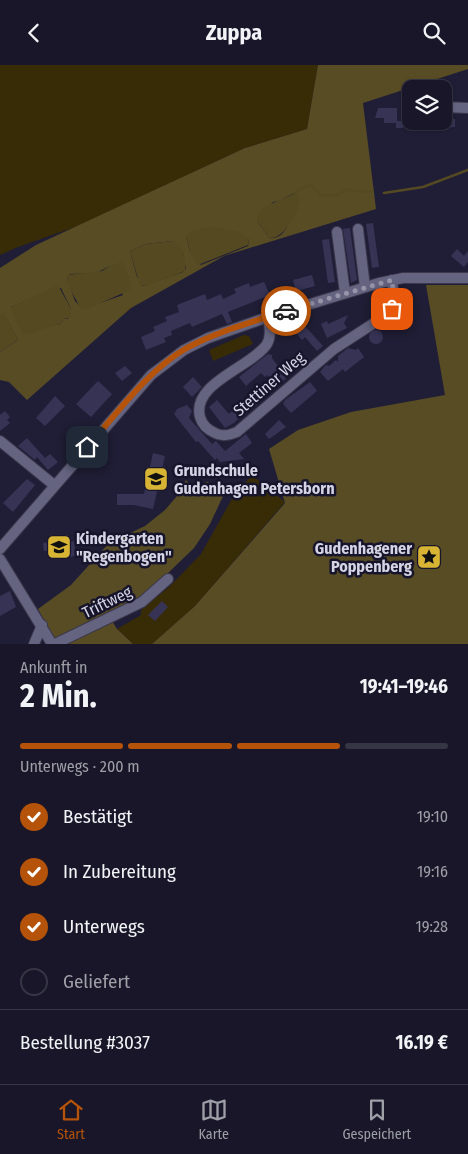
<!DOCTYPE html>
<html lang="de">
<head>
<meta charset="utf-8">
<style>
  :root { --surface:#181628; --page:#252334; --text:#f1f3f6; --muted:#9f9fa8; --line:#363545; --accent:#b45309 }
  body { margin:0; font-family:"Fira Sans Condensed",sans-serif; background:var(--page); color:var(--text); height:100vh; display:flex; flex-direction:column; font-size:19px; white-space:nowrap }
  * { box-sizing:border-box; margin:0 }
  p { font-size:16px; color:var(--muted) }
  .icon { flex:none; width:28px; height:28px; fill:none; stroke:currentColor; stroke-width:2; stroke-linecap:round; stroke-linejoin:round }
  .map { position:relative; height:579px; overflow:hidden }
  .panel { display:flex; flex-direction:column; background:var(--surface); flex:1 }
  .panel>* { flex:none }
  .buttons { position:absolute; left:402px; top:15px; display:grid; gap:10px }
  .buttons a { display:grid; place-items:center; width:50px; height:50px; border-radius:10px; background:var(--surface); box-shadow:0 1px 4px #0004,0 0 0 1px var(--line); font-size:25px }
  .pin { position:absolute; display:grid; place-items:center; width:42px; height:42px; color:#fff; margin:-21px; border-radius:10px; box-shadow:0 2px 8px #0006 }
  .courier { position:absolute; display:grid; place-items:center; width:50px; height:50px; margin:-25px; border:4px solid #b45309; border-radius:50%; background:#fff; color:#222; box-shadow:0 1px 6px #0007 }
  .overview em { font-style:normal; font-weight:700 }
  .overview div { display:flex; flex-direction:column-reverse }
  .overview { display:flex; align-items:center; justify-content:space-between; height:85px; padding:0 20px }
  h1 { font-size:32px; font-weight:700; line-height:38px }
  .bar { display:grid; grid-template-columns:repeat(4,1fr); gap:8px 5px; align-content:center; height:60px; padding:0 20px }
  .bar i { height:6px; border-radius:4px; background:var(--line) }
  .bar .on { background:var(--accent) }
  .bar p { grid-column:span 4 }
  .line { display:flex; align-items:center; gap:12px; padding:0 20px; border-top:1px solid var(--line) }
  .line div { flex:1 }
  ol { padding:0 20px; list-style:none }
  li { display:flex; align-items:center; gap:15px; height:55px }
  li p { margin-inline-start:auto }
  li .icon { padding:5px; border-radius:50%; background:var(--accent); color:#fff; stroke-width:4 }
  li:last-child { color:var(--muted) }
  li i { width:28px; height:28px; border:2px solid var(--line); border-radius:50% }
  header { display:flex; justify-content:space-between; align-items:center; height:65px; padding:0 20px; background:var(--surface); font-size:22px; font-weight:700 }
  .dock { display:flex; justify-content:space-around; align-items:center; height:70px; border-top:1px solid var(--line); background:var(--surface); font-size:14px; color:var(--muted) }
  .dock a { display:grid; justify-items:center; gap:2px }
  .dock .on { color:var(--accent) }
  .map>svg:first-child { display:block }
  .green { fill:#372c06 }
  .forest { fill:#584c25; fill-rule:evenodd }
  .water { fill:#554922 }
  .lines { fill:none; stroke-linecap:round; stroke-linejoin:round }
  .stream { stroke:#554922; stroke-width:2.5 }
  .building { fill:#363355 }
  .minor-casing { stroke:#3b384d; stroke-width:12 }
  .minor { stroke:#656480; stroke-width:10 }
  .done { stroke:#9694a8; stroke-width:5; stroke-dasharray:0 9 }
  .route { stroke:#b45309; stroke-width:6 }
  .labels { text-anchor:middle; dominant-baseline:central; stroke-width:5; stroke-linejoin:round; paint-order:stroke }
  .street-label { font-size:16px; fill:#d5d4e5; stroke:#17152c }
  .poi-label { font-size:16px; font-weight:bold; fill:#d5d4e5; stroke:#17152c; text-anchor:start }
</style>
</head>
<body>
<header><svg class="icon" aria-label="back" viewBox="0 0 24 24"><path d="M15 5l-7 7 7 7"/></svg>Zuppa<svg class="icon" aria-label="search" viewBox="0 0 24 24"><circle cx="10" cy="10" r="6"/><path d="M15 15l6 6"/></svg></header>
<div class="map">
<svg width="468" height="579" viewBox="0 0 468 579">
  <rect width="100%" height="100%" fill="#201e36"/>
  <!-- green -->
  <g class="green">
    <polygon points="0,0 318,0 307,64 245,83 78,161 18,182 0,190"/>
    <polygon points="244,270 249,271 253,279 213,296 209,285"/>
    <polygon points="252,410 285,437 195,541 152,579 133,579 117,564 141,550 141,545 170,521 201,489 233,432"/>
  </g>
  <!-- forest -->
  <g class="forest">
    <path d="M 318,0 L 468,0 L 468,4 L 363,38 L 376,144 L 224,191 L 131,243 L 27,335 L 9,317 L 0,315 L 0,287 L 18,275 L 4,249 L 0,249 L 0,203 L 36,180 L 245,83 L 307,64 ZM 296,127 C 294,142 290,176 269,173 L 257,156 L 273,137 L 279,136 ZM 186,171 L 249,174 L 248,181 L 201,200 L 190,187 ZM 173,176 L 183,188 L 186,204 L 183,207 L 143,221 L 137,212 L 130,186 L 146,179 ZM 110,201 L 123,230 L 83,244 L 75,236 L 67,213 L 70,209 L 96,208 ZM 61,223 L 71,244 L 68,254 L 65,253 L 60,259 L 43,263 L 11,242 L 46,227 Z"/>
    <polygon points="426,220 468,220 468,579 152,579 195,541 285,438 269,384 298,365 351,347 445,330"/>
    <polygon points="186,415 191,421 208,417 224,429 210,459 194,483 139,536 109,551 117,564 133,579 57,579 38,544 71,520 109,478 145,461 165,445 177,431"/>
  </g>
  <!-- water -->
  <g class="water">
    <path d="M 296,127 L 300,134 C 299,147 284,175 269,173 L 257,156 L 257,148 C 268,137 283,136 296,127 Z"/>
    <polygon points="211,162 237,166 249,174 248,180 198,200 190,187 186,171 193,165"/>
    <path d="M 173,176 C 183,182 187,196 185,206 L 151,219 L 140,221 L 130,186 L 146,179 Z"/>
    <polygon points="122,197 130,215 130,225 87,244 81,244 68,220 67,210 102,206 110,201"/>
    <polygon points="58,220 71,244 71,253 65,253 60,259 28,269 23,269 13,250 11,242"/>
    <polygon points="4,248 18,275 0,287 0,249"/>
  </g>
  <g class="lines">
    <!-- stream -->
    <g class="stream">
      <polyline points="296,127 306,121 312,120 321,131 336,130 347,125 371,127"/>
      <polyline points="384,128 423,122 468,105"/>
    </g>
  </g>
  <!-- building -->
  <g class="building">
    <polygon points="378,43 397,43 397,56 404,56 403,63 396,63 396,58 384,58 384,53 375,53"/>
    <polygon points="444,54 455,54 455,62 428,64 428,57 444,57"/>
    <polygon points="373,158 379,202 372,203 366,159"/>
    <polygon points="350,163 357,215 351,218 343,164"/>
    <polygon points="329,174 335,217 328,218 322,175"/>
    <polygon points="457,184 464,191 468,186 468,197 464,202 451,191"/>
    <polygon points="312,210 315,221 297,226 299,234 290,236 288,228 296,226 293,215"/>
    <polygon points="264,217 270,230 228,247 232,257 227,259 222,249 192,262 190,258 185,260 171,266 172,270 164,273 166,277 146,285 141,272 155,266 153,262 167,256 165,252 179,247 177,240 205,229 207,235 221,229 223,234 236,228 234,224 249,218 250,222"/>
    <polygon points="401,249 405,250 409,257 400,264 393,255"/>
    <polygon points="348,250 344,258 347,263 327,273 321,259 327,256 328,259"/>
    <polygon points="304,260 323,281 317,286 305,272 302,275 296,268"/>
    <circle cx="376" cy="272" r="7"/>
    <polygon points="348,283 356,285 358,283 364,292 345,307 343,304 328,316 320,307 326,300 329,301 336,295 338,297 338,291"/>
    <polygon points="268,289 272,290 272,293 281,305 284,303 290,310 277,321 267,310 265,312 261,308 246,321 239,312"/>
    <polygon points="125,301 132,308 122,316 115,308"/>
    <polygon points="193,312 202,322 192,332 183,322"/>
    <polygon points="98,316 112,329 91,352 76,339"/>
    <polygon points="310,317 317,326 291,348 283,339 285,335"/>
    <polygon points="254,325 263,334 253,343 251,340 237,352 238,354 234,358 225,363 209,342 217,335 229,349"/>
    <polygon points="55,331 65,341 45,361 36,353"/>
    <polygon points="187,340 192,346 189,353 212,379 216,376 225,386 246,369 252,378 239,388 244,394 220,397 217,393 215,395 198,376 196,377 174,349 177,344"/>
    <polygon points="5,346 10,352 7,355 10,358 0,366 0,350"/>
    <polygon points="279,355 286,362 269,374 265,369"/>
    <polygon points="27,373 45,393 50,389 58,397 48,405 37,392 35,395 18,381"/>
    <polygon points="153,388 165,391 153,444 134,440 117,440 117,429 144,429"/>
    <polygon points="27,414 35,420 13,447 3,438"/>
    <polygon points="63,475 63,478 74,476 76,491 52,494 52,486 44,486 43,478"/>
    <polygon points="10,526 16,542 0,551 0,531"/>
    <polygon points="162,536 168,542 155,556 148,550"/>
  </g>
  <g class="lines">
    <defs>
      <g id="minor">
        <polyline points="444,42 468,43"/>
        <polyline points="358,164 365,222"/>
        <polyline points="337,167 345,228"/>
        <path d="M 268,252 C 269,261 272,270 267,279 C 252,302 191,318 200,352 C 202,359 208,365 215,368 C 222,372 230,370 237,367 L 334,284 L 388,249 L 394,234 L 392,215"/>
        <polyline points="0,376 54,420"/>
        <polyline points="0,484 151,310 184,285 208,273 268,252 379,218 403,213 468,213"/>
        <polyline points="0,494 52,579"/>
        <polyline points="34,579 42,560"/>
        <polyline points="55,579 142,537 168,514"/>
      </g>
    </defs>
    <!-- minor casing -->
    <use href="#minor" class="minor-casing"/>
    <!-- minor -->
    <use href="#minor" class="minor"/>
  </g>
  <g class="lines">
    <!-- done -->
    <polyline class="done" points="286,246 392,215 394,234 392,244"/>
    <!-- route -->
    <path class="route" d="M 87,382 C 117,349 146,307 185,284 C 215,267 253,257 286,246"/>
  </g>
  <!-- icons -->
  <defs>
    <symbol id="school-square" viewBox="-11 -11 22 22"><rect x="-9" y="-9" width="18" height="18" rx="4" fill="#d8b434" stroke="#17152c"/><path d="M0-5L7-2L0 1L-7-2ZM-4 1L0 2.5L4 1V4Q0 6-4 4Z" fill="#111"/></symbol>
    <symbol id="sight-square" viewBox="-11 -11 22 22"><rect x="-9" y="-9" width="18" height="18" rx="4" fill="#d8b434" stroke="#17152c"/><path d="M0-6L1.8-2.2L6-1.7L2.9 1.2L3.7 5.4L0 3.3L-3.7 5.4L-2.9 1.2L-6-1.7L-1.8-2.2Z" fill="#111"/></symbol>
  </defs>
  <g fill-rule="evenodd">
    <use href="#school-square" x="142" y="400" width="28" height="28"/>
    <use href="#school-square" x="45" y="468" width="28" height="28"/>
    <use href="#sight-square" x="415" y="478" width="28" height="28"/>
  </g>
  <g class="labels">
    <!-- street labels -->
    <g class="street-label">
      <text transform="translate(269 319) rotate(-41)">Stettiner Weg</text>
      <text transform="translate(107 537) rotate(-26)">Triftweg</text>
    </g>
    <!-- poi labels -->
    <g class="poi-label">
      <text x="174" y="405">Grundschule<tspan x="174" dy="18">Gudenhagen Petersborn</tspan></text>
      <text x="76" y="473">Kindergarten<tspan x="76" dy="18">"Regenbogen"</tspan></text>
      <text x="412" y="483" text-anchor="end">Gudenhagener<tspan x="412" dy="18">Poppenberg</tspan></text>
    </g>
  </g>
</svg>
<div class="buttons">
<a><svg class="icon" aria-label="layers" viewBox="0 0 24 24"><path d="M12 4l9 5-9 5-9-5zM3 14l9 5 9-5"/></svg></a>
</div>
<div class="pin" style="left:392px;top:244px;background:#ea580c"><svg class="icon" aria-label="bag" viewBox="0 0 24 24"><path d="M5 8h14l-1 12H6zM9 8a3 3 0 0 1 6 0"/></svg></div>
<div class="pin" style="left:87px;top:382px;background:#1f2937"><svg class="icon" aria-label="home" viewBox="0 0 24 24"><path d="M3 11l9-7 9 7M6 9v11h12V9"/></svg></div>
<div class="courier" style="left:286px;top:246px"><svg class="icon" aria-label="car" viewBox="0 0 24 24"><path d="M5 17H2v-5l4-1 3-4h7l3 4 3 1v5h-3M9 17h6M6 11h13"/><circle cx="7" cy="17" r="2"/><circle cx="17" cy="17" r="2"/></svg></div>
</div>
<section class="panel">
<div class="overview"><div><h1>2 Min.</h1><p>Ankunft in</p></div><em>19:41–19:46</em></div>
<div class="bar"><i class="on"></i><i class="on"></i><i class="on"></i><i></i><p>Unterwegs · 200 m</p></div>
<ol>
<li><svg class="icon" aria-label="check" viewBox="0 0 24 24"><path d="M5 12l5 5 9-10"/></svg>Bestätigt<p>19:10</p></li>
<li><svg class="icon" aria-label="check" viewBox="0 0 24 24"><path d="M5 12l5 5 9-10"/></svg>In Zubereitung<p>19:16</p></li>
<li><svg class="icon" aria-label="check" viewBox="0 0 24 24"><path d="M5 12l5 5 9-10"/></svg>Unterwegs<p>19:28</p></li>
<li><i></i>Geliefert</li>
</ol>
<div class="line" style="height:65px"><div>Bestellung #3037</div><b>16.19 €</b></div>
</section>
<nav class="dock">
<a class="on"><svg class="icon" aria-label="home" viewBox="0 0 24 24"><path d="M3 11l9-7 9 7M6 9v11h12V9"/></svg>Start</a>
<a><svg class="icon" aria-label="map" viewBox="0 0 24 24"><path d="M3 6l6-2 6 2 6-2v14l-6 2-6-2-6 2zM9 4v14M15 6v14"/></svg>Karte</a>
<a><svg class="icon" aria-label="saved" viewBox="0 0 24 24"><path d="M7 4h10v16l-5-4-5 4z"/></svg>Gespeichert</a>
</nav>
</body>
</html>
